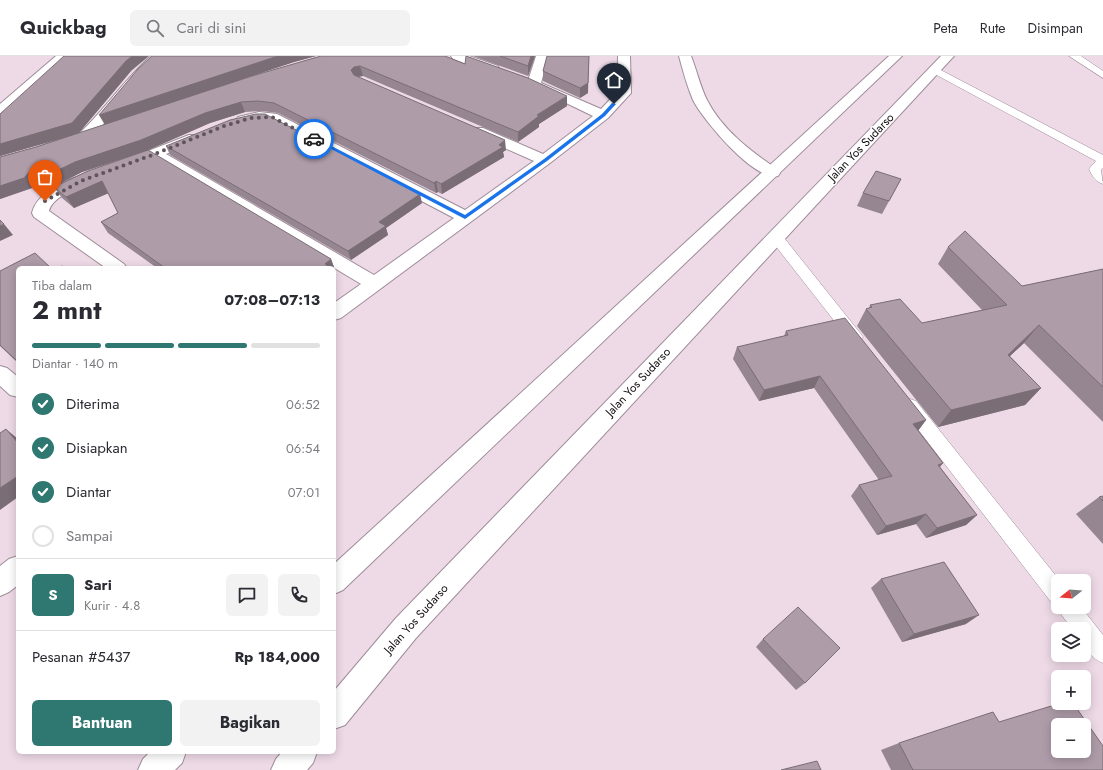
<!DOCTYPE html>
<html lang="id">
<head>
<meta charset="utf-8">
<style>
  :root { --surface:#fff; --page:#f2f2f3; --text:#2b2b33; --muted:#7c7c81; --line:#e1e1e2; --accent:#2f7771 }
  body { margin:0; font-family:Jost,sans-serif; background:var(--page); color:var(--text); height:100vh; display:flex; flex-direction:column; font-size:15px; white-space:nowrap }
  * { box-sizing:border-box; margin:0 }
  p { font-size:13px; color:var(--muted) }
  .icon { flex:none; width:22px; height:22px; fill:none; stroke:currentColor; stroke-width:2; stroke-linecap:round; stroke-linejoin:round }
  .map { position:relative; flex:1; overflow:hidden }
  .panel { position:absolute; left:16px; top:210px; width:320px; height:488px; display:flex; flex-direction:column; background:var(--surface); border-radius:6px; box-shadow:0 2px 10px #0003 }
  .panel>* { flex:none }
  .needle { width:26px; rotate:253deg }
  .buttons { position:absolute; left:1051px; top:518px; display:grid; gap:8px }
  .buttons a { display:grid; place-items:center; width:40px; height:40px; border-radius:6px; background:var(--surface); box-shadow:0 2px 10px #0003; font-size:20px }
  .pin { position:absolute; display:grid; place-items:center; width:34px; height:34px; color:#fff; margin:-41px -17px; border-radius:50% 50% 50% 0; rotate:-45deg; box-shadow:0 0 4px #0007 }
  .pin .icon { rotate:45deg }
  .courier { position:absolute; display:grid; place-items:center; width:40px; height:40px; margin:-20px; border:3px solid #1a73e8; border-radius:50%; background:#fff; color:#222; box-shadow:0 1px 5px #0007 }
  .headline em { font-style:normal; font-weight:700 }
  .headline div { display:flex; flex-direction:column-reverse }
  .headline { display:flex; align-items:center; justify-content:space-between; height:68px; padding:0 16px }
  h1 { font-size:26px; font-weight:700; line-height:30px }
  .bar { display:grid; grid-template-columns:repeat(4,1fr); gap:6px 4px; align-content:center; height:48px; padding:0 16px }
  .bar i { height:5px; border-radius:3px; background:var(--line) }
  .bar .selected { background:var(--accent) }
  .bar p { grid-column:span 4 }
  .line { display:flex; align-items:center; gap:10px; padding:0 16px; border-top:1px solid var(--line) }
  .line div { flex:1 }
  .round { display:grid; place-items:center; flex:none; width:42px; height:42px; border-radius:6px; background:var(--page) }
  ol { padding:0 16px; list-style:none }
  li { display:flex; align-items:center; gap:12px; height:44px }
  li p { margin-inline-start:auto }
  li .icon { padding:4px; border-radius:50%; background:var(--accent); color:#fff; stroke-width:4 }
  li:last-child { color:var(--muted) }
  li i { width:22px; height:22px; border:2px solid var(--line); border-radius:50% }
  .primary-button { display:flex; gap:8px; margin-top:auto; padding:8px 16px }
  .primary-button a { flex:1; height:46px; border-radius:6px; background:var(--accent); color:#fff; font-size:16px; font-weight:700; line-height:46px; text-align:center }
  .primary-button a+a { background:var(--page); color:var(--text) }
  header { display:flex; align-items:center; gap:24px; box-sizing:border-box; height:56px; padding:0 20px; background:var(--surface); border-bottom:1px solid var(--line) }
  header strong { font-size:19px }
  nav { display:flex; gap:22px; margin-inline-start:auto; font-size:14px }
  .search { width:280px; height:36px; background:var(--page); display:flex; align-items:center; gap:10px; box-sizing:border-box; padding:0 14px; border-radius:6px; color:var(--muted); font-size:15px }
  .map>svg:first-child { display:block }
  .lines { fill:none; stroke-linecap:round; stroke-linejoin:round }
  .service-casing { stroke:#9e8c98; stroke-width:1 }
  .minor-casing { stroke:#9e8c98; stroke-width:2 }
  .secondary-casing { stroke:#9e8c98; stroke-width:2 }
  .primary-casing { stroke:#9e8c98; stroke-width:2 }
  .service { fill:#fff; fill-rule:evenodd }
  .minor { fill:#fff; fill-rule:evenodd }
  .secondary { fill:#fff; fill-rule:evenodd }
  .primary { fill:#fff; fill-rule:evenodd }
  .wall { fill:#968691 }
  .shaded-wall { fill:#7a6d76 }
  .building { fill:#ae9ca9; stroke:#7a6d76; fill-rule:evenodd }
  .route { fill:#1a73e8 }
  .done { stroke:#60555c; stroke-width:4; stroke-dasharray:0 7.2 }
  .labels { text-anchor:middle; dominant-baseline:central; stroke-width:3; stroke-linejoin:round; paint-order:stroke }
  .street-label { font-size:12px; fill:#130d11; stroke:#fff }
</style>
</head>
<body>
<header>
<strong>Quickbag</strong>
<div class="search"><svg class="icon" aria-label="search" viewBox="0 0 24 24"><circle cx="10" cy="10" r="6"/><path d="M15 15l6 6"/></svg>Cari di sini</div>
<nav><a>Peta</a><a>Rute</a><a>Disimpan</a></nav>
</header>
<div class="map">
<svg width="1103" height="714" viewBox="0 0 1103 714">
  <rect width="100%" height="100%" fill="#eedae7"/>
  <g class="lines">
    <defs>
      <g id="service">
        <polygon points="1069,0 1081,0 1103,15 1103,22"/>
        <path d="M 935,11 L 1103,99 L 1103,112 L 1101,114 L 1103,128 C 1096,126 1092,120 1089,113 L 1096,105 L 931,16 L 930,14 Z"/>
        <polygon points="776,177 781,178 860,277 863,281 860,285 855,287 850,285 771,184 769,181 771,178"/>
        <polygon points="910,343 916,345 1060,525 1058,525 1058,549 1051,546 904,355 902,350 904,345"/>
        <path d="M 1058,550 L 1081,551 L 1103,579 L 1103,607 C 1087,600 1084,589 1084,573 L 1072,573 L 1061,558 Z"/>
      </g>
      <g id="minor">
        <polygon points="56,0 70,0 5,59 0,60 0,48"/>
        <path d="M 151,0 L 165,0 L 142,22 L 89,85 L 66,91 L 61,90 L 59,87 C 63,80 74,83 80,77 C 106,52 124,24 151,0 Z"/>
        <polygon points="451,0 469,0 498,10 499,13 493,17 488,16 453,3"/>
        <path d="M 536,0 L 548,0 L 541,27 L 601,53 L 617,36 L 618,0 L 630,0 L 631,37 L 608,62 L 550,107 L 341,262 L 334,264 L 334,247 L 361,228 L 153,103 L 130,112 L 120,112 L 117,109 L 120,106 L 189,79 L 199,79 L 201,82 L 199,85 L 166,98 L 374,219 L 454,162 L 269,65 C 258,64 248,69 238,67 L 236,64 L 238,61 L 259,56 L 277,58 L 465,154 L 534,105 L 473,78 L 471,75 L 473,72 L 483,72 L 543,98 L 593,60 L 535,32 L 529,31 L 527,28 Z"/>
        <path d="M 84,119 L 90,121 L 92,124 L 90,127 C 77,132 52,141 49,155 L 124,208 L 127,212 L 106,212 L 34,161 L 32,157 C 37,136 65,124 84,119 Z"/>
        <polygon points="0,310 7,312 18,321 18,341 10,339 0,330"/>
        <polygon points="18,500 18,529 9,536 0,540 0,510 9,503"/>
      </g>
      <path id="secondary" d="M 679,0 L 691,0 C 697,15 700,30 707,44 C 722,74 751,95 778,114 L 780,117 L 778,120 C 755,126 703,64 693,44 C 687,30 683,15 679,0 Z"/>
      <g id="primary">
        <polygon points="889,0 902,0 343,534 334,538 334,508"/>
        <polygon points="941,0 954,0 416,582 345,669 334,673 334,635 396,562"/>
        <polygon points="150,696 186,696 182,707 175,714 138,714 143,703"/>
        <polygon points="282,696 317,696 313,707 307,714 271,714 276,703"/>
      </g>
    </defs>
    <!-- service casing -->
    <use href="#service" class="service-casing"/>
    <!-- minor casing -->
    <use href="#minor" class="minor-casing"/>
    <!-- secondary casing -->
    <use href="#secondary" class="secondary-casing"/>
    <!-- primary casing -->
    <use href="#primary" class="primary-casing"/>
    <!-- service -->
    <use href="#service" class="service"/>
    <!-- minor -->
    <use href="#minor" class="minor"/>
    <!-- secondary -->
    <use href="#secondary" class="secondary"/>
    <!-- primary -->
    <use href="#primary" class="primary"/>
  </g>
  <!-- wall -->
  <g class="wall">
    <polygon points="152,0 316,0 294,6 110,67 321,0 567,50 539,68 539,71 518,86 363,20 357,21 506,94 503,96 504,101 442,138 438,136 436,137 278,57 262,55 245,56 210,67 146,95 82,116 49,133 38,125 32,132 0,143 0,101 36,91 75,78 0,100 0,58 131,15 78,78 105,69"/>
    <polygon points="473,0 535,0 528,20"/>
    <polygon points="547,0 588,37 580,42 543,25 543,15"/>
    <polygon points="166,90 422,147 386,172 388,179 351,204 170,99"/>
    <polygon points="88,115 331,203 335,214 334,212 157,212 108,177 101,166 118,157 108,137 74,152 62,142 54,131"/>
    <polygon points="901,123 882,158 857,150 863,137"/>
    <polygon points="948,191 1022,230 1103,213 1103,366 1024,287 1010,300 1041,332 1025,349 938,371 857,270 866,253 869,252 870,249 922,267 982,254 938,208"/>
    <polygon points="18,212 18,307 0,290 0,215"/>
    <polygon points="786,275 926,364 918,375 943,407 940,411 977,459 966,469 926,482 916,468 877,479 851,440 859,429 879,424 814,332 759,345 733,303 737,291 784,280"/>
    <polygon points="1103,440 1103,488 1076,458 1099,441"/>
    <polygon points="881,523 966,568 902,586 871,532"/>
    <polygon points="763,583 805,627 796,634 756,591"/>
    <polygon points="999,666 1103,714 891,714 881,694 899,687"/>
  </g>
  <!-- shaded-wall -->
  <g class="shaded-wall">
    <polygon points="132,0 149,0 131,15 78,78 0,100 0,88 126,5"/>
    <polygon points="278,0 316,0 294,6 105,69 99,59"/>
    <polygon points="531,0 535,0 528,20 528,10"/>
    <polygon points="589,0 588,37 580,42 580,32"/>
    <polygon points="360,10 363,20 357,21 354,24 351,14 354,11"/>
    <polygon points="567,40 567,50 539,68 539,71 518,86 518,76 537,59"/>
    <polygon points="241,46 245,56 210,67 146,95 82,116 49,133 42,122 75,106 205,57"/>
    <polygon points="505,84 506,94 503,96 504,101 442,138 441,128"/>
    <polygon points="31,114 38,125 32,132 0,143 0,130"/>
    <polygon points="102,125 109,137 74,152 66,141"/>
    <polygon points="436,125 438,136 436,137 434,127"/>
    <polygon points="420,138 422,147 386,172 388,179 351,204 348,195 379,166"/>
    <polygon points="4,168 13,179 0,185 0,170"/>
    <polygon points="331,203 335,214 334,215 334,212 324,212 325,208"/>
    <polygon points="1039,269 1024,287 994,315 1008,299"/>
    <polygon points="820,320 814,332 759,345 764,334"/>
    <polygon points="1041,332 1025,349 938,371 951,354"/>
    <polygon points="926,364 917,376 913,368"/>
    <polygon points="6,373 18,383 18,387"/>
    <polygon points="943,407 933,418 938,409"/>
    <polygon points="18,420 18,441 0,454 0,432"/>
    <polygon points="926,458 916,468 877,479 886,470"/>
    <polygon points="977,459 966,469 926,482 937,472"/>
    <polygon points="979,559 966,568 902,586 914,578"/>
  </g>
  <!-- building -->
  <g class="building">
    <polygon points="64,0 132,0 126,5 72,67 0,88 0,58"/>
    <polygon points="152,0 278,0 99,59 138,13"/>
    <polygon points="321,0 445,0 465,8 466,0 528,22 567,40 537,59 539,60 518,76 360,10 354,11 351,14 354,19 505,84 499,89 503,91 441,128 436,125 434,127 274,47 258,45 241,46 205,57 141,84 75,106 42,122 31,114 24,122 0,130 0,101 36,91 252,20"/>
    <polygon points="500,0 531,0 528,10"/>
    <polygon points="547,0 589,0 588,27 580,32 543,15"/>
    <polygon points="256,58 265,58 420,138 379,166 386,170 348,195 166,90 230,64"/>
    <polygon points="148,94 331,203 325,208 328,210 324,212 165,212 101,166 118,157 102,125 66,141 54,131 88,115"/>
    <polygon points="876,115 901,123 889,145 863,137"/>
    <polygon points="0,164 4,168 0,170"/>
    <polygon points="965,175 1022,230 1103,213 1103,331 1039,269 1008,299 1041,332 951,354 866,253 872,251 870,249 900,243 922,267 1007,249 948,191"/>
    <polygon points="35,197 51,212 18,212 18,306 0,289 0,215"/>
    <polygon points="62,210 65,212 58,212"/>
    <polygon points="845,262 926,364 913,368 943,407 938,409 977,459 937,472 926,458 886,470 859,429 892,420 820,320 764,334 737,291 788,279 786,275"/>
    <polygon points="6,373 18,387 18,420 0,432 0,377"/>
    <polygon points="1103,440 1103,445 1099,441"/>
    <polygon points="944,506 979,559 914,578 881,523"/>
    <polygon points="798,551 840,592 805,627 763,583"/>
    <path d="M 1061,647 L 1073,647 L 1103,690 L 1103,714 L 913,714 L 899,687 L 993,656 L 999,666 ZM 1058,669 L 1084,669 L 1084,695 L 1058,695 Z"/>
    <polygon points="817,705 821,714 781,714"/>
  </g>
  <!-- route -->
  <polygon class="route" points="612,47 616,48 605,60 547,105 465,163 312,83 316,82 465,159 544,103 602,58"/>
  <g class="lines">
    <!-- done -->
    <polyline class="done" points="45,145 81,125 155,98 224,70 251,62 272,61 314,83"/>
  </g>
  <g class="labels">
    <!-- street labels -->
    <g class="street-label">
      <text transform="translate(861 91) rotate(-46)">Jalan Yos Sudarso</text>
      <text transform="translate(638 326) rotate(-47)">Jalan Yos Sudarso</text>
      <text transform="translate(416 563) rotate(-48)">Jalan Yos Sudarso</text>
    </g>
  </g>
</svg>
<div class="buttons">
<a><svg class="needle" viewBox="-14 -14 28 28"><path d="M0-13l5 13h-10z" fill="#e53935"/><path d="M0 13l5-13h-10z" fill="#7c7c81"/></svg></a>
<a><svg class="icon" aria-label="layers" viewBox="0 0 24 24"><path d="M12 4l9 5-9 5-9-5zM3 14l9 5 9-5"/></svg></a>
<a>+</a>
<a>−</a>
</div>
<div class="pin" style="left:45px;top:145px;background:#ea580c"><svg class="icon" aria-label="bag" viewBox="0 0 24 24"><path d="M5 8h14l-1 12H6zM9 8a3 3 0 0 1 6 0"/></svg></div>
<div class="pin" style="left:614px;top:48px;background:#1f2937"><svg class="icon" aria-label="home" viewBox="0 0 24 24"><path d="M3 11l9-7 9 7M6 9v11h12V9"/></svg></div>
<div class="courier" style="left:314px;top:83px"><svg class="icon" aria-label="car" viewBox="0 0 24 24"><path d="M5 17H2v-5l4-1 3-4h7l3 4 3 1v5h-3M9 17h6M6 11h13"/><circle cx="7" cy="17" r="2"/><circle cx="17" cy="17" r="2"/></svg></div>
<section class="panel">
<div class="headline"><div><h1>2 mnt</h1><p>Tiba dalam</p></div><em>07:08–07:13</em></div>
<div class="bar"><i class="selected"></i><i class="selected"></i><i class="selected"></i><i></i><p>Diantar · 140 m</p></div>
<ol>
<li><svg class="icon" aria-label="check" viewBox="0 0 24 24"><path d="M5 12l5 5 9-10"/></svg>Diterima<p>06:52</p></li>
<li><svg class="icon" aria-label="check" viewBox="0 0 24 24"><path d="M5 12l5 5 9-10"/></svg>Disiapkan<p>06:54</p></li>
<li><svg class="icon" aria-label="check" viewBox="0 0 24 24"><path d="M5 12l5 5 9-10"/></svg>Diantar<p>07:01</p></li>
<li><i></i>Sampai</li>
</ol>
<div class="line" style="height:72px"><b class="round" style="background:var(--accent);color:#fff">S</b><div><b>Sari</b><p>Kurir · 4.8</p></div><a class="round"><svg class="icon" aria-label="chat" viewBox="0 0 24 24"><path d="M4 5h16v11H9l-5 4z"/></svg></a><a class="round"><svg class="icon" aria-label="phone" viewBox="0 0 24 24"><path d="M5 4h4l2 5-3 2q2 4 5 5l2-3 5 2v4C11 20 4 13 5 4z"/></svg></a></div>
<div class="line" style="height:52px"><div>Pesanan #5437</div><b>Rp 184,000</b></div>
<div class="primary-button"><a>Bantuan</a><a>Bagikan</a></div>
</section>
</div>
</body>
</html>
